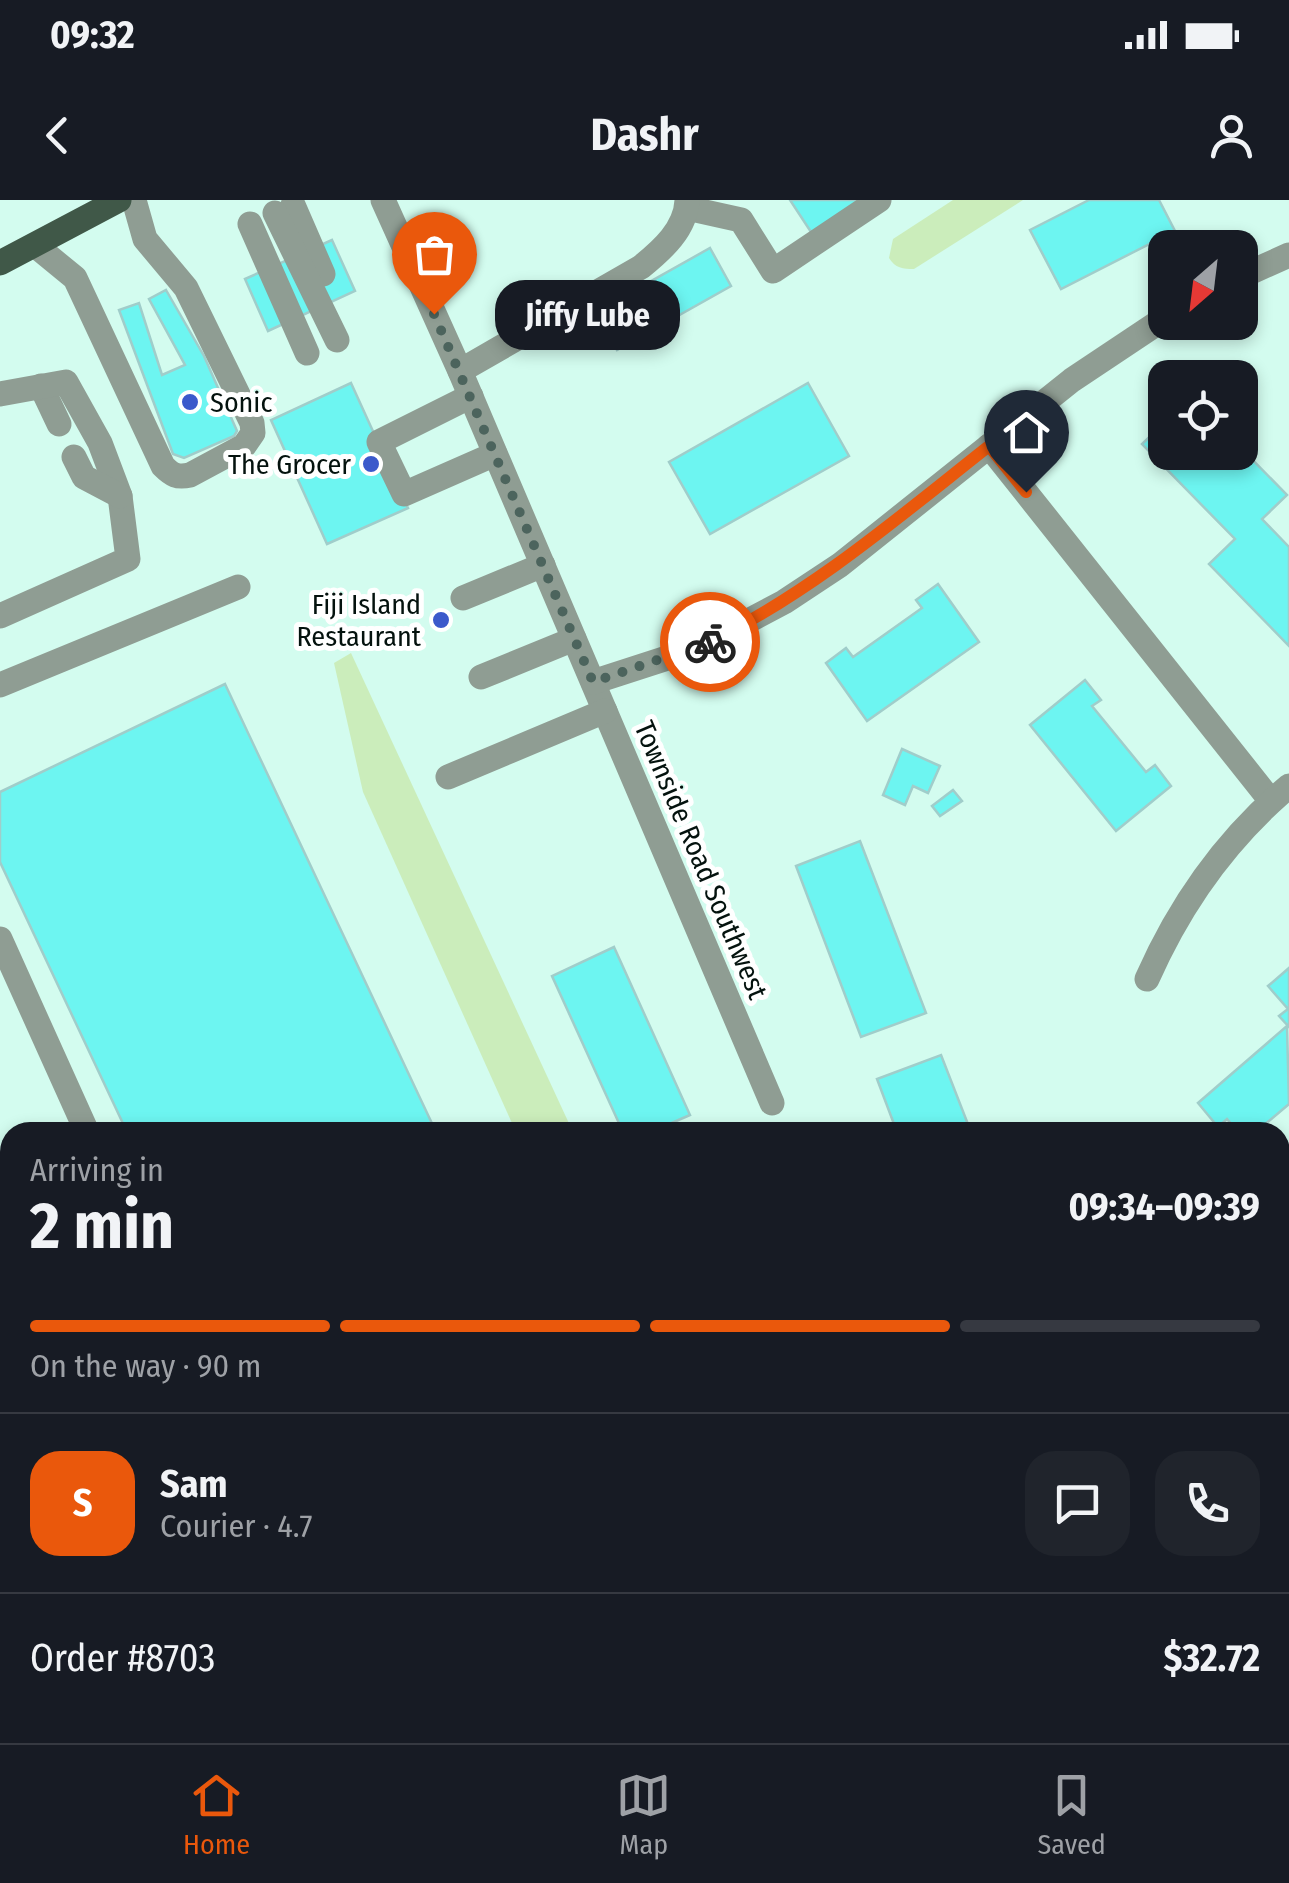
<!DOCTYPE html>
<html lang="en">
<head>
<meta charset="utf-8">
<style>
  :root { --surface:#171b24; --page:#20242c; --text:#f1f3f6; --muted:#9ea1a6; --line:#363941; --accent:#ea580c }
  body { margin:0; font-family:"Fira Sans Condensed",sans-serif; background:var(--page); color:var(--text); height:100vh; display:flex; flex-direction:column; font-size:38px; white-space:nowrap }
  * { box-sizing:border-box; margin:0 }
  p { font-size:32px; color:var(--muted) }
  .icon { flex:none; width:55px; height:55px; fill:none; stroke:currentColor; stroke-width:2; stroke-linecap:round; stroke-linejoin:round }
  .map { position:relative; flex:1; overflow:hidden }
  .side { position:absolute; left:0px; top:922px; width:1290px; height:622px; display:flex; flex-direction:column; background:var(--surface); border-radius:30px 30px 0 0; box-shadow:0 5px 15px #0003 }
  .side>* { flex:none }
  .needle { width:65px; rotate:208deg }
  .buttons { position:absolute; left:1148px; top:30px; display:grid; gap:20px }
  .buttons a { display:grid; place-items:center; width:110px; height:110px; border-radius:20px; background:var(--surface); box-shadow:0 5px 15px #0003; font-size:50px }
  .pin { position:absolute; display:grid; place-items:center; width:85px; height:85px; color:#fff; margin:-102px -42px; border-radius:50% 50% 50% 0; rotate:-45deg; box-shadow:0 0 10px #0007 }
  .pin .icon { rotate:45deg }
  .courier { position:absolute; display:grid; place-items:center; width:100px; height:100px; margin:-50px; border:8px solid #ea580c; border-radius:50%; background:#fff; color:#222; box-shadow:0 2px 12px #0007 }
  .bubble { position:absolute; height:70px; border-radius:30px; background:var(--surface); box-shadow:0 5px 15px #0003; font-size:32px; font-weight:700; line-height:70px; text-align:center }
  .summary em { font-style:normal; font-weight:700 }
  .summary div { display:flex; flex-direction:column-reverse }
  .summary { display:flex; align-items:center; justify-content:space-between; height:170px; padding:0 30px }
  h1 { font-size:65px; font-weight:700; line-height:75px }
  .bar { display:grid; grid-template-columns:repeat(4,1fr); gap:15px 10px; align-content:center; height:120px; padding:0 30px }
  .bar i { height:12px; border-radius:8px; background:var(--line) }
  .bar .on { background:var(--accent) }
  .bar p { grid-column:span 4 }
  .line { display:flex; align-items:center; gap:25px; padding:0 30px; border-top:2px solid var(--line) }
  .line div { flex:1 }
  .round { display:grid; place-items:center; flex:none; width:105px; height:105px; border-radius:30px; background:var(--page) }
  .status { display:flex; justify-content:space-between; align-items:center; height:70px; padding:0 50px; background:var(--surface); direction:ltr }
  .status svg { height:28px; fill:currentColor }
  header { display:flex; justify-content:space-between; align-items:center; height:130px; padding:0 30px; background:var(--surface); font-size:45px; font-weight:700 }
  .tabs { display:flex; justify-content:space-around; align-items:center; height:140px; border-top:2px solid var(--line); background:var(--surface); font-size:28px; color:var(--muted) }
  .tabs a { display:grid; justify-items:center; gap:5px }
  .tabs .on { color:var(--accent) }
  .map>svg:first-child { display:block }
  .green { fill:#cbedbb }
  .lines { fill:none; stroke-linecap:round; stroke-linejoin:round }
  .stream { stroke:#61a9b5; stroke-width:9 }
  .building { fill:#6df5f1; stroke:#a0cdca; stroke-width:2.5 }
  .minor { stroke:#8f9d93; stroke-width:25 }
  .major { stroke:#405848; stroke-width:25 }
  .highway { stroke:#24402e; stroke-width:30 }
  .done { stroke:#4c645d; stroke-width:10; stroke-dasharray:0 18 }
  .route { stroke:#ea580c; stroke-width:12 }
  .poi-dot { fill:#3b59cb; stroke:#fff; stroke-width:4 }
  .labels { text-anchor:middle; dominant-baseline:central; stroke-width:10; stroke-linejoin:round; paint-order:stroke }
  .poi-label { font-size:28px; fill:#04120e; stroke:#fff; text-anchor:end }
  .street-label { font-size:28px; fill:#04120e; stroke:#fff }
</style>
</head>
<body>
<div class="status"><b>09:32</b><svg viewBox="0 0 49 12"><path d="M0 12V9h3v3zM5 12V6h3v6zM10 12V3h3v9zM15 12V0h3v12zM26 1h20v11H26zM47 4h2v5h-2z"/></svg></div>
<header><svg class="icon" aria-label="back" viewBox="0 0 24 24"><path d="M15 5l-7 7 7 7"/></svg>Dashr<svg class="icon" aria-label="person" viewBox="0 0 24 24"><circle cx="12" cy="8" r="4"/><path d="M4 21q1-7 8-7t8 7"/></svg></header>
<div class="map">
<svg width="1289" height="1543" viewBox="0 0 1289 1543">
  <rect width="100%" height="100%" fill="#d3fcef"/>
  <!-- green -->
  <g class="green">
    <path d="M 953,0 L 1023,0 L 914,69 C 903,69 895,68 889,58 L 893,39 Z"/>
    <polygon points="351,453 573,932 516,932 363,592 334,463"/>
    <polygon points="0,1381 10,1388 10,1535 79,1535 82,1543 0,1543"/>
    <polygon points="492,1535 721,1535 705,1543 473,1543"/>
  </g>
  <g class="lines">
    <!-- stream -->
    <g class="stream">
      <polyline points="1280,1376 1289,1372"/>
      <polyline points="799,1543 825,1535"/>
    </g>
  </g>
  <!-- building -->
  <g class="building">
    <polygon points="790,0 866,0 813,35"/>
    <polygon points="1089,0 1159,0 1175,31 1061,89 1030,30"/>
    <polygon points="332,40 355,91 268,131 245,79"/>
    <polygon points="710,48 731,86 617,150 596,112"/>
    <polygon points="166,90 204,156 237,231 234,236 184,258 173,254 119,110 139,103 162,175 185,165 149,99"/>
    <polygon points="351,183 408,308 327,344 271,220"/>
    <polygon points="808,183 849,256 710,334 669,262"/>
    <polygon points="1165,222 1165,252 1240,252 1240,247 1287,295 1262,319 1289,347 1289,446 1209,364 1235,339 1142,244"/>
    <polygon points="938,384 979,442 867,521 826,463 846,448 853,457 922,408 916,400"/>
    <polygon points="1085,480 1101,500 1092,506 1146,572 1155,565 1171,586 1116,631 1030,525"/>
    <polygon points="225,484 436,932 127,932 0,662 0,592"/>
    <polygon points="902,549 940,566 928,593 913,586 905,605 883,595"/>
    <polygon points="953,590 962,601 940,616 932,606"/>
    <polygon points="860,641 926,813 861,837 796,666"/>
    <polygon points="614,747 690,915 651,932 623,932 552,776"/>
    <polygon points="1289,768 1289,827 1279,816 1288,809 1268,786"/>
    <polygon points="1287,826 1289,904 1256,932 1238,932 1227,919 1218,927 1198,903"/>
    <polygon points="941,855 971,932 897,932 877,879"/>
  </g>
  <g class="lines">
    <!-- minor -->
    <g class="minor">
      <polyline points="383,0 460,171 772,903"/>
      <polyline points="293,5 323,74"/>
      <polyline points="687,8 741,20 773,71 879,0"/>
      <polyline points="275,13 337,140"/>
      <polyline points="250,24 307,153"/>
      <path d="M 36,46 L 75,78 L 163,266 C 172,275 177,278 190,275 L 244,246 L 253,233 L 252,223 L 186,88 L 145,39 L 134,0"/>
      <polyline points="1240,77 1289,55"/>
      <path d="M 460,171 L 641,67 C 662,50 686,29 687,0"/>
      <polyline points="41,186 59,224"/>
      <polyline points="0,194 66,182 100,243 120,296 128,359 0,416"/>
      <polyline points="471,196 379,242 404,294 495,254"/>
      <polyline points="989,246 1271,601"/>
      <polyline points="74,257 84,277 120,296"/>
      <polyline points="463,398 543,365"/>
      <polyline points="481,477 574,439"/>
      <polyline points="593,482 695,449 784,402 840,365 1072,180 1165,118"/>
      <polyline points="0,485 238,387"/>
      <polyline points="448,577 605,511"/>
      <polyline points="0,739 87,932"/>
      <path d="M 1147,779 C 1180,704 1226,639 1289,586"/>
    </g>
    <!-- major -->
    <polyline class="major" points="0,63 119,0"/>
    <!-- highway -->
    <g class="highway">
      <polyline points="1280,1467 1289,1463"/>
      <polyline points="1096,1543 1115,1535"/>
      <polyline points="1242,1543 1262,1535"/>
    </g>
  </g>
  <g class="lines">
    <!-- done -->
    <polyline class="done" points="434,114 593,482 710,442"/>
    <!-- route -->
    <path class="route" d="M 710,442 C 813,391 899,317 989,246 L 1026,292"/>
  </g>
  <!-- markers -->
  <g class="poi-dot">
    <circle cx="190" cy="202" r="10"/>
    <circle cx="371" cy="264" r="10"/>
    <circle cx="441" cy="420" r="10"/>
  </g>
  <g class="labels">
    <!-- poi labels -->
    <g class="poi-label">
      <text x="210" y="202" text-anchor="start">Sonic</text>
      <text x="351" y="264">The Grocer</text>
      <text x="421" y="404">Fiji Island<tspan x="421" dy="32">Restaurant</tspan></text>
    </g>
    <!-- street labels -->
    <g class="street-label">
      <text transform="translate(701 660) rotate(67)">Townside Road Southwest</text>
    </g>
  </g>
</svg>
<div class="buttons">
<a><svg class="needle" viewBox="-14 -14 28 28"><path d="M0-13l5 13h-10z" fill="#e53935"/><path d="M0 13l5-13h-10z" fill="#9ea1a6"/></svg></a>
<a><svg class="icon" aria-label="locate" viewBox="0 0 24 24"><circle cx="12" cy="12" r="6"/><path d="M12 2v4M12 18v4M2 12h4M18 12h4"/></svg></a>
</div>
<div class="pin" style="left:434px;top:114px;background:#ea580c"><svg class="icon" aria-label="bag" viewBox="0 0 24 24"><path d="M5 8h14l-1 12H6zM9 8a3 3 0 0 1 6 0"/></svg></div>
<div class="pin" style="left:1026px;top:292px;background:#1f2937"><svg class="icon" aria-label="home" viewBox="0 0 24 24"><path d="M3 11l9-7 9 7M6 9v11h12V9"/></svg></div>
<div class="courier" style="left:710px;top:442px"><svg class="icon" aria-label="bike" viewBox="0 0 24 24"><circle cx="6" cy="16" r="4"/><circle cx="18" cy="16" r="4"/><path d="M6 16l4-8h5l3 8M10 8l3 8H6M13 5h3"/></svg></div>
<div class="bubble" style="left:495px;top:80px;width:185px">Jiffy Lube</div>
<section class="side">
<div class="summary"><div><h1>2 min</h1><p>Arriving in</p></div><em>09:34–09:39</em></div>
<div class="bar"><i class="on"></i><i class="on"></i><i class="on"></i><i></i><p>On the way · 90 m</p></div>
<div class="line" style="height:180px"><b class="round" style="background:var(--accent);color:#fff">S</b><div><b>Sam</b><p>Courier · 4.7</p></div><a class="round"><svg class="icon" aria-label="chat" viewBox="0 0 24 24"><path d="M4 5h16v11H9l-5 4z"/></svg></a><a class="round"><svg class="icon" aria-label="phone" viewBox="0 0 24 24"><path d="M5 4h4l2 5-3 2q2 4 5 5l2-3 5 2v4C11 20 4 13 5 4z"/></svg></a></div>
<div class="line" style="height:130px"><div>Order #8703</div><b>$32.72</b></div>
</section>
</div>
<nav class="tabs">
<a class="on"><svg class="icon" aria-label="home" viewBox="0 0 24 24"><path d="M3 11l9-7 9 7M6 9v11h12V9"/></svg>Home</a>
<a><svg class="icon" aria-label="map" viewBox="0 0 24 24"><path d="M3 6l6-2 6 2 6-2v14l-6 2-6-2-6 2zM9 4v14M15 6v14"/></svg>Map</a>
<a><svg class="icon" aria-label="saved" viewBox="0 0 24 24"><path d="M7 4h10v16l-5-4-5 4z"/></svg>Saved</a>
</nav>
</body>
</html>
